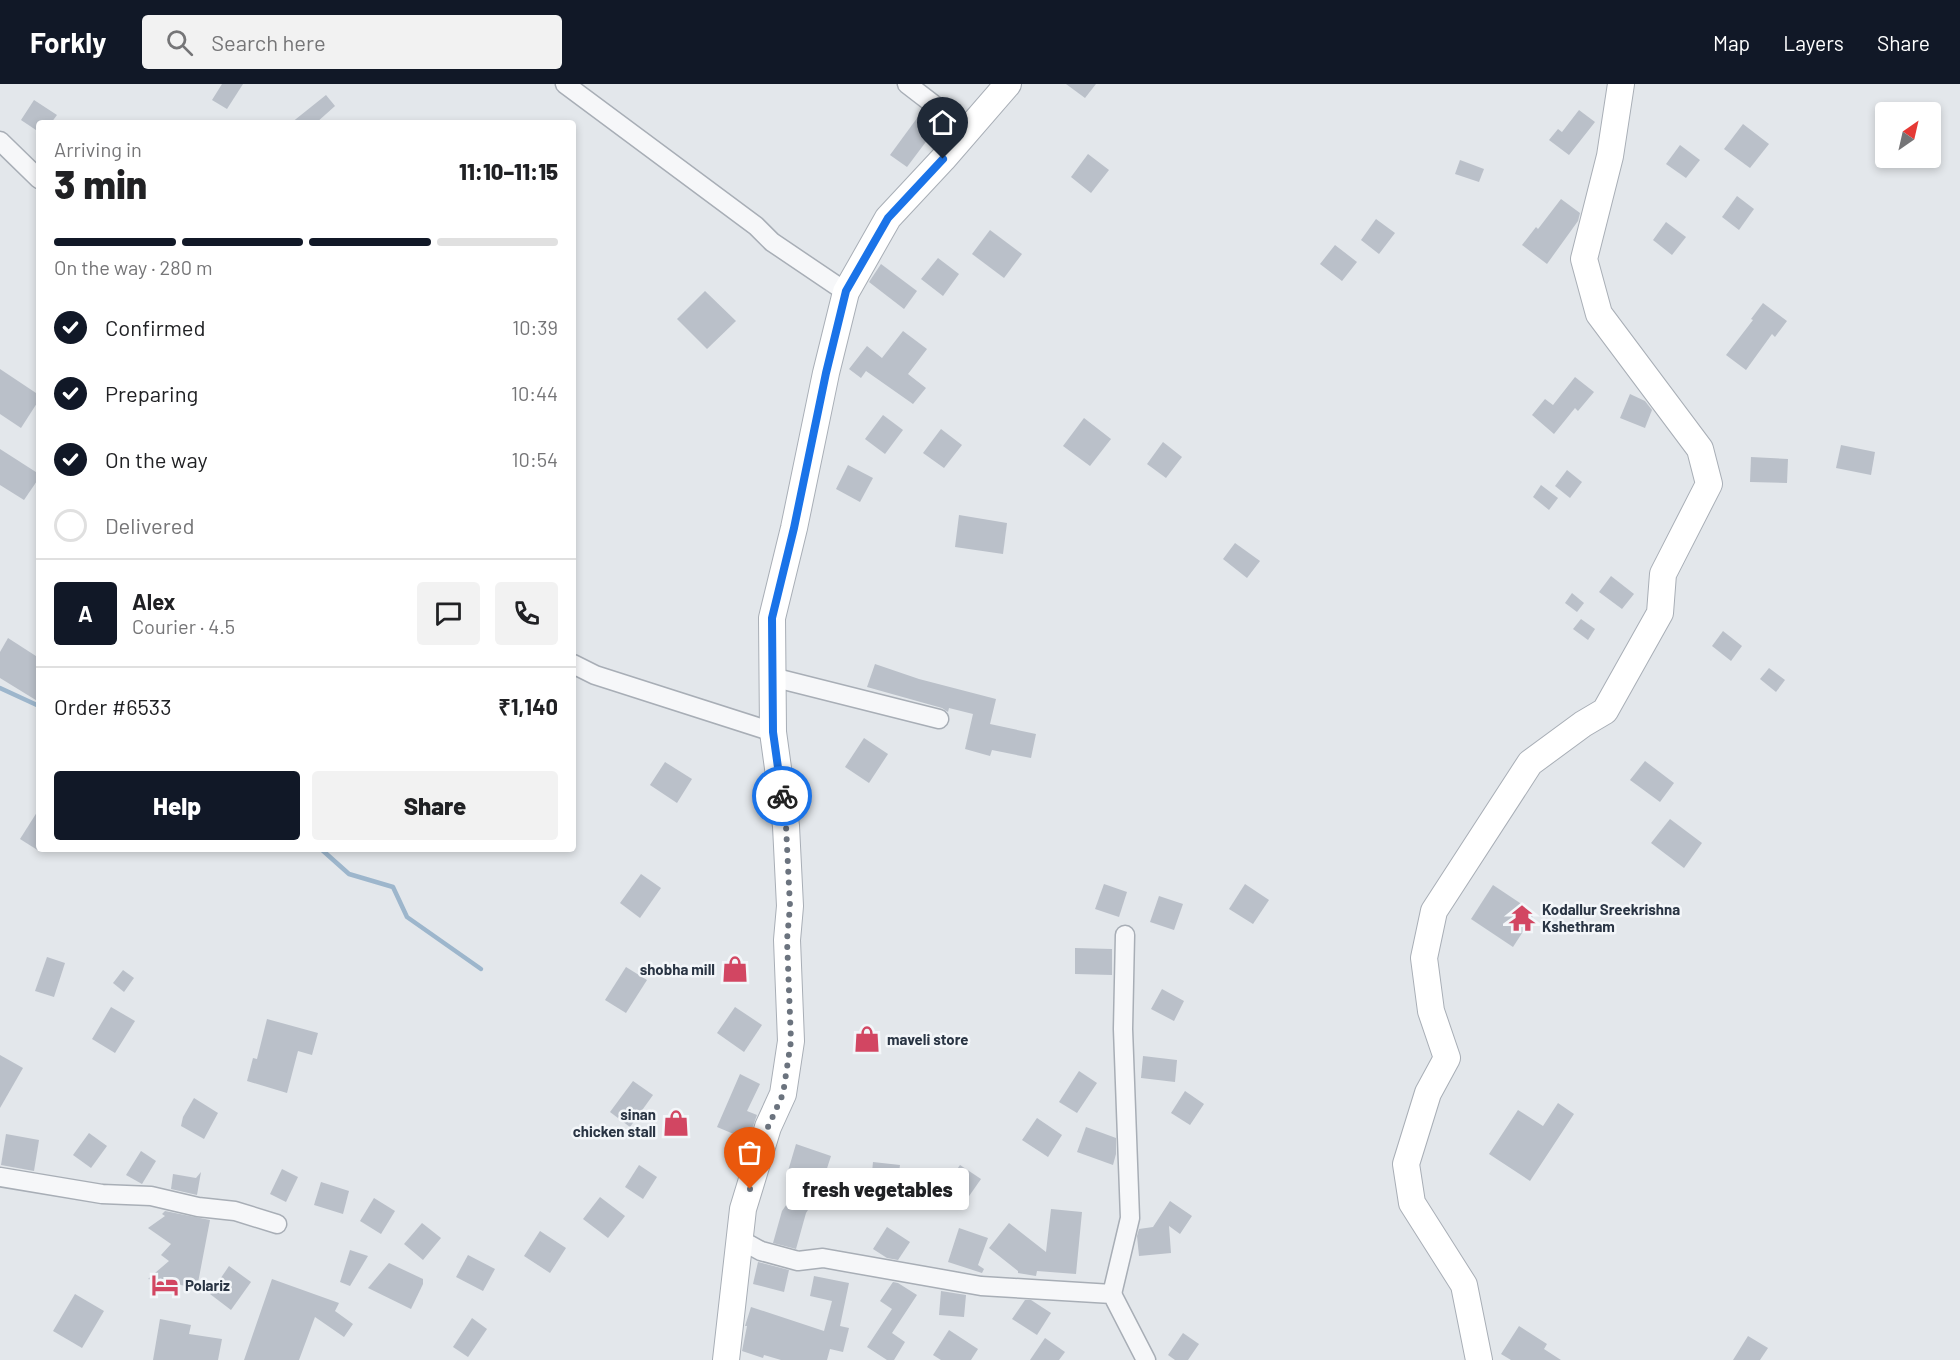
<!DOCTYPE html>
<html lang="en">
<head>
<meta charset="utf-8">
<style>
  :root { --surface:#fff; --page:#f2f2f2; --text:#202124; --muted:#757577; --line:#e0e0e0; --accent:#111827 }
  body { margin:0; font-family:Barlow,sans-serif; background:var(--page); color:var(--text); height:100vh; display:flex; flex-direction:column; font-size:22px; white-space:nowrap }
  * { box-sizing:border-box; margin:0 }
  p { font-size:20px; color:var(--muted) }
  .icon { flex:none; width:33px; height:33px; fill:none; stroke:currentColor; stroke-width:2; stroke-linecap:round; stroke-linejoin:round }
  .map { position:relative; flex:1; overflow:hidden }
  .panel { position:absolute; left:36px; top:36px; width:540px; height:732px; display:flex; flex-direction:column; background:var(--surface); border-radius:6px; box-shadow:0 3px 9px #0003 }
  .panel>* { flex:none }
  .needle { width:39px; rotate:34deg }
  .fabs { position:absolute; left:1875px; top:18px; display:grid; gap:12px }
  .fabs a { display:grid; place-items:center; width:66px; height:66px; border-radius:6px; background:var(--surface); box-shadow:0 3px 9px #0003; font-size:30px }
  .pin { position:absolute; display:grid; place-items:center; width:51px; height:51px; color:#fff; margin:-62px -26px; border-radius:50% 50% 50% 0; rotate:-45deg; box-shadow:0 0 6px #0007 }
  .pin .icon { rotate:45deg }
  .courier { position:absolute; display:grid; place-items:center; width:60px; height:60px; margin:-30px; border:4px solid #1a73e8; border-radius:50%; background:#fff; color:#222; box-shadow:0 2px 8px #0007 }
  .bubble { position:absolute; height:42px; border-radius:6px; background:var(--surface); box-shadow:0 3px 9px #0003; font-size:20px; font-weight:800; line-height:42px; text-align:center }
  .summary em { font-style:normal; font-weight:800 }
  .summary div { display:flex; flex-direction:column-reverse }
  .summary { display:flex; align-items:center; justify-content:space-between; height:102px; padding:0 18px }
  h1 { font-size:39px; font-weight:800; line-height:45px }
  .bar { display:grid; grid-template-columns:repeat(4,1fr); gap:9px 6px; align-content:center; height:72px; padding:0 18px }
  .bar i { height:8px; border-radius:4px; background:var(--line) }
  .bar .active { background:var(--accent) }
  .bar p { grid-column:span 4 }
  .line { display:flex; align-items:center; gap:15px; padding:0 18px; border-top:2px solid var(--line) }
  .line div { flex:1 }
  .round { display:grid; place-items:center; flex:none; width:63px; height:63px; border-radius:6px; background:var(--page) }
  ol { padding:0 18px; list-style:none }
  li { display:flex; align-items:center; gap:18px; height:66px }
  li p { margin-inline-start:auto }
  li .icon { padding:6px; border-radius:50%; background:var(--accent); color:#fff; stroke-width:4 }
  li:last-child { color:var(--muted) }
  li i { width:33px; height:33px; border:3px solid var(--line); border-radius:50% }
  .primary-button { display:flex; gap:12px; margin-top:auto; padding:12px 18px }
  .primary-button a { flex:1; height:69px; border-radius:6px; background:var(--accent); color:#fff; font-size:24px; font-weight:800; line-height:69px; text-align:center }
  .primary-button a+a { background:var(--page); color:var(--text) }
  header { display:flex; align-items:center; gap:36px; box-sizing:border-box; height:84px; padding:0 30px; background:var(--accent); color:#fff }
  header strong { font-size:28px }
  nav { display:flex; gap:33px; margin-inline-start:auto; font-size:21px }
  .search { width:420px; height:54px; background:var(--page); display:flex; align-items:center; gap:15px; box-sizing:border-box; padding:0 21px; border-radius:6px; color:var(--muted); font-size:22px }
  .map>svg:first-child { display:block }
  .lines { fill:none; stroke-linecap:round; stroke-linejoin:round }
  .stream { stroke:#9db6cc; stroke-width:4.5 }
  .building { fill:#bac0c9 }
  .street-casing { stroke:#a8aeb6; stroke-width:21 }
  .secondary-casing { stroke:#a8aeb6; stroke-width:28 }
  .street { stroke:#f6f7f9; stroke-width:18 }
  .secondary { stroke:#fff; stroke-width:26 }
  .done { stroke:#6b737e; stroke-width:6; stroke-dasharray:0 10.8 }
  .route { stroke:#1a73e8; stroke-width:8 }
  .labels { text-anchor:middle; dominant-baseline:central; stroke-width:5; stroke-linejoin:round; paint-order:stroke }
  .poi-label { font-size:15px; font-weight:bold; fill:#2a3544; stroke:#f3f6f9; text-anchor:start }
</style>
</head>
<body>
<header>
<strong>Forkly</strong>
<div class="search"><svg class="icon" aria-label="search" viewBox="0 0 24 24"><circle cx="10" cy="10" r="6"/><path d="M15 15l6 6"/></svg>Search here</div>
<nav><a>Map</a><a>Layers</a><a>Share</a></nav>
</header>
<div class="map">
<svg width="1960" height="1276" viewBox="0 0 1960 1276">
  <rect width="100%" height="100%" fill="#e3e7eb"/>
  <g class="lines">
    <!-- stream -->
    <g class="stream">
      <polyline points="0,604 39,622"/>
      <polyline points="321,765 349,790 393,803 407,833 481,885"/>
    </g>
  </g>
  <!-- building -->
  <g class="building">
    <polygon points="222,0 243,0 227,25 212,16"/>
    <polygon points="1066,0 1096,0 1085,14"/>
    <polygon points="326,11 335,22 316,39 291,39"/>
    <polygon points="34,16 57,31 51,39 39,39 39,48 21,36"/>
    <polygon points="923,26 940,39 907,83 890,71"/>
    <polygon points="1579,26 1595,38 1569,71 1549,56 1558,45 1562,48"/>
    <polygon points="1743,40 1769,60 1750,84 1724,65"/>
    <polygon points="1680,61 1700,76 1686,94 1666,80"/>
    <polygon points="1088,70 1109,86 1091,109 1071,93"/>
    <polygon points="1460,76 1484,85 1479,98 1455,90"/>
    <polygon points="1737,112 1754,125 1739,146 1722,133"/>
    <polygon points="1561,115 1580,129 1578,137 1547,180 1522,161 1536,143 1538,145"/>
    <polygon points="1376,135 1395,149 1379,170 1361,156"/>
    <polygon points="1666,138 1686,153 1672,171 1653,156"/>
    <polygon points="990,146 1022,170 1004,194 972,170"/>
    <polygon points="1335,161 1357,178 1342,197 1320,180"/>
    <polygon points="938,174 959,190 943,212 921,195"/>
    <polygon points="881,180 917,207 904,225 869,198"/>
    <polygon points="705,207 736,237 707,265 677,235"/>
    <polygon points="1763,219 1787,237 1775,253 1772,250 1746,286 1726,271 1753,236 1751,235"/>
    <polygon points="903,247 927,265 908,290 926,304 913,320 866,287 861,294 849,285 867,262 882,274"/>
    <polygon points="0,285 39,311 39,316 21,344 0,330"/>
    <polygon points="1575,293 1594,308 1578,327 1575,324 1554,350 1532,331 1545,315 1553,321"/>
    <polygon points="1630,310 1645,317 1652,326 1645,344 1620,334"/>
    <polygon points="883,331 903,346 885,370 865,355"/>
    <polygon points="1084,334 1111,355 1090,382 1063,362"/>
    <polygon points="941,345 962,361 944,384 923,369"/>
    <polygon points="1163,358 1182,373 1166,394 1147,380"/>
    <polygon points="1841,361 1875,368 1871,391 1836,384"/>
    <polygon points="0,365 39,390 39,394 24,416 0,401"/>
    <polygon points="1751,373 1788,375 1787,399 1750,398"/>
    <polygon points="848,381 873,394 860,418 836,405"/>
    <polygon points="1567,386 1582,398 1570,414 1555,402"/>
    <polygon points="1541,401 1558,414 1549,426 1533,413"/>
    <polygon points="959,431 1007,439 1003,470 955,463"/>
    <polygon points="1235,459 1260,477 1247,494 1223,475"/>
    <polygon points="1611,492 1634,510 1622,525 1599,508"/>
    <polygon points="1572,509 1584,519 1577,528 1565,519"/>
    <polygon points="1581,535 1595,545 1588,556 1573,545"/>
    <polygon points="1723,547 1742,562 1731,577 1712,562"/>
    <polygon points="8,554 39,574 39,618 0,594 0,568"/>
    <polygon points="875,580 919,595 996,615 990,640 1036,650 1031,674 992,666 990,672 965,665 973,630 949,624 948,628 942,624 867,603"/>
    <polygon points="1769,584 1785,596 1776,608 1760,595"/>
    <polygon points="864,654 888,670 869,699 845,683"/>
    <polygon points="1645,677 1674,699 1660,718 1630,696"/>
    <polygon points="665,678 692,695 677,719 650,701"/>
    <polygon points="39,725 39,767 20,755"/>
    <polygon points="1670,735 1702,759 1684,784 1651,759"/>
    <polygon points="641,790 661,804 640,834 620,819"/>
    <polygon points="1104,800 1127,808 1119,833 1095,825"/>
    <polygon points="1245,800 1269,816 1253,840 1229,825"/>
    <polygon points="1493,801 1535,829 1513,863 1471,835"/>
    <polygon points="1159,812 1183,820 1174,846 1150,838"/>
    <polygon points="1075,864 1112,865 1112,891 1075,890"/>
    <polygon points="47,873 65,879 54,913 35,907"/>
    <polygon points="626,883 647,896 626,929 605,916"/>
    <polygon points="123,886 134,894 124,908 113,899"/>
    <polygon points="1162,905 1184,917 1174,937 1151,925"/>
    <polygon points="111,923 135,937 115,969 92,955"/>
    <polygon points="735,923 762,941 744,968 717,949"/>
    <polygon points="267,935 318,949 312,971 298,967 287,1009 247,997 253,974 257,975"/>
    <polygon points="0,971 23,984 0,1024"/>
    <polygon points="1143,972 1177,976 1175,998 1141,994"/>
    <polygon points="1079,987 1097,999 1077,1029 1059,1018"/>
    <polygon points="740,990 760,1000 747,1027 757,1031 748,1056 717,1043"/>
    <polygon points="633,997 653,1011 630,1043 610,1028"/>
    <polygon points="1185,1007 1204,1020 1190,1041 1171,1029"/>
    <polygon points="194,1014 218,1029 204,1055 181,1042 183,1033"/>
    <polygon points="1558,1019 1574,1030 1530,1097 1489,1070 1518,1026 1543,1042"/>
    <polygon points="1037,1034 1062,1051 1048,1073 1022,1056"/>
    <polygon points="1086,1043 1116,1054 1116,1070 1113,1081 1077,1068"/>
    <polygon points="89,1049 107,1062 91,1084 73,1071"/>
    <polygon points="6,1050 39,1056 34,1087 1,1081"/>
    <polygon points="796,1060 831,1072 819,1109 806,1129 796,1165 773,1159 782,1127 806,1093 788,1087"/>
    <polygon points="141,1067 156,1077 142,1100 126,1091"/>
    <polygon points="873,1078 900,1081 897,1102 871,1099"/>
    <polygon points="639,1081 657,1093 643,1115 625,1103"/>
    <polygon points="960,1081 981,1095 967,1115 946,1101"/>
    <polygon points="282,1085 298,1093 286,1118 270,1110"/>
    <polygon points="201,1088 197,1111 171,1105 173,1090 196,1094"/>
    <polygon points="321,1098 349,1107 343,1130 314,1121"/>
    <polygon points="600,1113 625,1132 608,1154 583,1135"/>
    <polygon points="374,1114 395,1127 381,1150 360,1137"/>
    <polygon points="1170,1117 1192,1132 1180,1150 1169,1142 1171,1169 1139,1172 1137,1152 1139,1145 1153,1143"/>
    <polygon points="1051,1125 1082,1128 1076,1190 1037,1187 1036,1192 1018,1189 1018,1187 989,1164 1009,1139 1046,1168"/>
    <polygon points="165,1127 210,1136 197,1204 148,1195 169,1177 161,1171 171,1160 148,1144 165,1132 162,1130"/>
    <polygon points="422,1139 441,1154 423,1176 404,1160"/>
    <polygon points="887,1143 910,1158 898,1176 887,1174 873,1165"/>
    <polygon points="959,1144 988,1154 978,1181 984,1185 982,1189 948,1178"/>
    <polygon points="540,1147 566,1164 550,1189 524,1172"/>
    <polygon points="350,1166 368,1172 350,1202 340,1198"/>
    <polygon points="468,1171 495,1185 483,1207 456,1193"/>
    <polygon points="758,1178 789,1186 784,1208 753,1200"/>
    <polygon points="389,1179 423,1195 423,1200 411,1225 368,1204"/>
    <polygon points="229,1182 251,1198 231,1226 210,1210"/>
    <polygon points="814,1192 849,1199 840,1242 849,1244 843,1268 830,1265 827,1276 781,1276 764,1271 763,1274 742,1267 747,1242 745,1242 751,1223 824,1247 832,1217 810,1212"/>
    <polygon points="272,1195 339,1219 335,1227 353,1240 344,1253 315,1233 299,1276 244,1276"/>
    <polygon points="893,1198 898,1199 917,1211 892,1249 905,1258 894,1276 887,1276 867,1263 892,1225 880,1217"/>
    <polygon points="941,1207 966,1211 964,1233 939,1231"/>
    <polygon points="75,1210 104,1227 82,1264 53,1247"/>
    <polygon points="1025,1216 1031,1216 1051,1229 1037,1251 1012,1235"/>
    <polygon points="472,1234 487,1245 468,1273 453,1263"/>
    <polygon points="160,1235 191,1241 189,1250 222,1255 218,1276 153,1276"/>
    <polygon points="1519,1242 1547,1260 1544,1265 1561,1276 1511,1276 1501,1270"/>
    <polygon points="949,1246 978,1265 971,1276 941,1276 933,1271"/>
    <polygon points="1183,1249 1199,1260 1188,1276 1175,1276 1168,1271"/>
    <polygon points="1748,1252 1768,1264 1760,1276 1733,1276"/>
    <polygon points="1045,1254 1065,1268 1059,1276 1030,1276"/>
  </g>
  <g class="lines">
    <defs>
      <g id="street">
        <polyline points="565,0 756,142 772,158 846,208"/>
        <polyline points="907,0 968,47"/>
        <polyline points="0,57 39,95"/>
        <polyline points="573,580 595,591 773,648"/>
        <polyline points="772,593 939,635"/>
        <polyline points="0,1093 102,1110 151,1112 198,1123 235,1127 277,1140"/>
        <polyline points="739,1155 761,1167 798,1177 823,1174 981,1202 1112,1210 1146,1276"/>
        <polyline points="1112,1210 1130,1134 1123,945 1125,851"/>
      </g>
      <g id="secondary">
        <polyline points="726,1276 743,1125 768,1043 783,1010 791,957 787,856 790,822 786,742 773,648 772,534 794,444 826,289 846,208 888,134 943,75 1008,0"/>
        <polyline points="1479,1276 1464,1201 1412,1119 1406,1080 1428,1009 1447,974 1431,927 1424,874 1434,827 1530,679 1583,640 1605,627 1660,529 1663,490 1709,400 1700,365 1599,230 1584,175 1610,72 1621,0"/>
      </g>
    </defs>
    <!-- street casing -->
    <use href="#street" class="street-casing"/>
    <!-- secondary casing -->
    <use href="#secondary" class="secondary-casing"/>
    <!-- street -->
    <use href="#street" class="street"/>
    <!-- secondary -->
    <use href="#secondary" class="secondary"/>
  </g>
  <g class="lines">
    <!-- done -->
    <polyline class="done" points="750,1105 768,1043 783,1010 791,957 787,856 790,822 786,742 782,712"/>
    <!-- route -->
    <polyline class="route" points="782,712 773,648 772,534 794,444 826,289 846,207 888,134 943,75"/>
  </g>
  <!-- icons -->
  <defs>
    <symbol id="temple-bare" viewBox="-9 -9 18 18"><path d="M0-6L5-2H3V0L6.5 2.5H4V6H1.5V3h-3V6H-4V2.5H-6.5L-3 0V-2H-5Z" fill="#d24662" stroke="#f3f6f9" stroke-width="2.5" paint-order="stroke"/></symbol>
    <symbol id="shop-bare" viewBox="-9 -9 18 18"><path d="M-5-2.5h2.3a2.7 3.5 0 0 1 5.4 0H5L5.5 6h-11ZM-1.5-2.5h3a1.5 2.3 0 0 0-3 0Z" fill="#d24662" stroke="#f3f6f9" stroke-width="2.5" paint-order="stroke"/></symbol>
    <symbol id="hotel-bare" viewBox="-9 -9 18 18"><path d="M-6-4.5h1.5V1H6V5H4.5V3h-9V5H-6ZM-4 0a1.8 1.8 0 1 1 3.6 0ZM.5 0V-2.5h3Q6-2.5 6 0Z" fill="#d24662" stroke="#f3f6f9" stroke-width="2.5" paint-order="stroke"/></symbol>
  </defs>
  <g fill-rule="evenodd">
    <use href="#temple-bare" x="1503" y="815" width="38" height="38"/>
    <use href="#shop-bare" x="716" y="866" width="38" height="38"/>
    <use href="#shop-bare" x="848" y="936" width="38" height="38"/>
    <use href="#shop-bare" x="657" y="1020" width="38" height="38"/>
    <use href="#hotel-bare" x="146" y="1182" width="38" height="38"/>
  </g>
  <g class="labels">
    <!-- poi labels -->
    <g class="poi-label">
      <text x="1542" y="825">Kodallur Sreekrishna<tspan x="1542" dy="17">Kshethram</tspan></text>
      <text x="715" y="885" text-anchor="end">shobha mill</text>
      <text x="887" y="955">maveli store</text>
      <text x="656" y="1030" text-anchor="end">sinan<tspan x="656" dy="17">chicken stall</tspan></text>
      <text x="185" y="1201">Polariz</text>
    </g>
  </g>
</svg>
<div class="fabs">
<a><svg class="needle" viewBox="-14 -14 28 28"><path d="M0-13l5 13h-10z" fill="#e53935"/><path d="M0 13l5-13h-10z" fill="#757577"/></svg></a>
</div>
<div class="pin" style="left:750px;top:1105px;background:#ea580c"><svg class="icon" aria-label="bag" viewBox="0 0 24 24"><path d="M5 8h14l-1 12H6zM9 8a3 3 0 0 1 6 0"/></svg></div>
<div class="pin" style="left:943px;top:75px;background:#1f2937"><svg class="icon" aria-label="home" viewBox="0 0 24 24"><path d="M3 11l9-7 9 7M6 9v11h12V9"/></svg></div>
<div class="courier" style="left:782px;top:712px"><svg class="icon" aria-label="bike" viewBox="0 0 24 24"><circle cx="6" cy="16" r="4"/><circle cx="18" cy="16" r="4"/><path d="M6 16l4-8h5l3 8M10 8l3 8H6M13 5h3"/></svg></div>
<div class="bubble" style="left:786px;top:1084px;width:183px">fresh vegetables</div>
<section class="panel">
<div class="summary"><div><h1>3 min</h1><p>Arriving in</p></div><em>11:10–11:15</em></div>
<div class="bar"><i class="active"></i><i class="active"></i><i class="active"></i><i></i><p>On the way · 280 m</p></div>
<ol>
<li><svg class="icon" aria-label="check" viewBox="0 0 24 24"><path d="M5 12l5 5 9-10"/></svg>Confirmed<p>10:39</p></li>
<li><svg class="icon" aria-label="check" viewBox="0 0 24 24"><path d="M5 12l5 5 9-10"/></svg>Preparing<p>10:44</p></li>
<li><svg class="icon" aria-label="check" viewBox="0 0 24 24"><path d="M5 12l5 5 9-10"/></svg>On the way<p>10:54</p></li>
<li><i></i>Delivered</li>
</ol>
<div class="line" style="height:108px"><b class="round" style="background:var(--accent);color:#fff">A</b><div><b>Alex</b><p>Courier · 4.5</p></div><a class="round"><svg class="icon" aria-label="chat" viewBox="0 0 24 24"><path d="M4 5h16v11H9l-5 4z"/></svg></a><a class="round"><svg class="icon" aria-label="phone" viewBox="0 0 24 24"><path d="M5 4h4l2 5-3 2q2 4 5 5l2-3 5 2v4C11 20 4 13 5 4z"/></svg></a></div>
<div class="line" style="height:78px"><div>Order #6533</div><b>₹1,140</b></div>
<div class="primary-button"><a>Help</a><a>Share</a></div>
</section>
</div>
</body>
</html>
